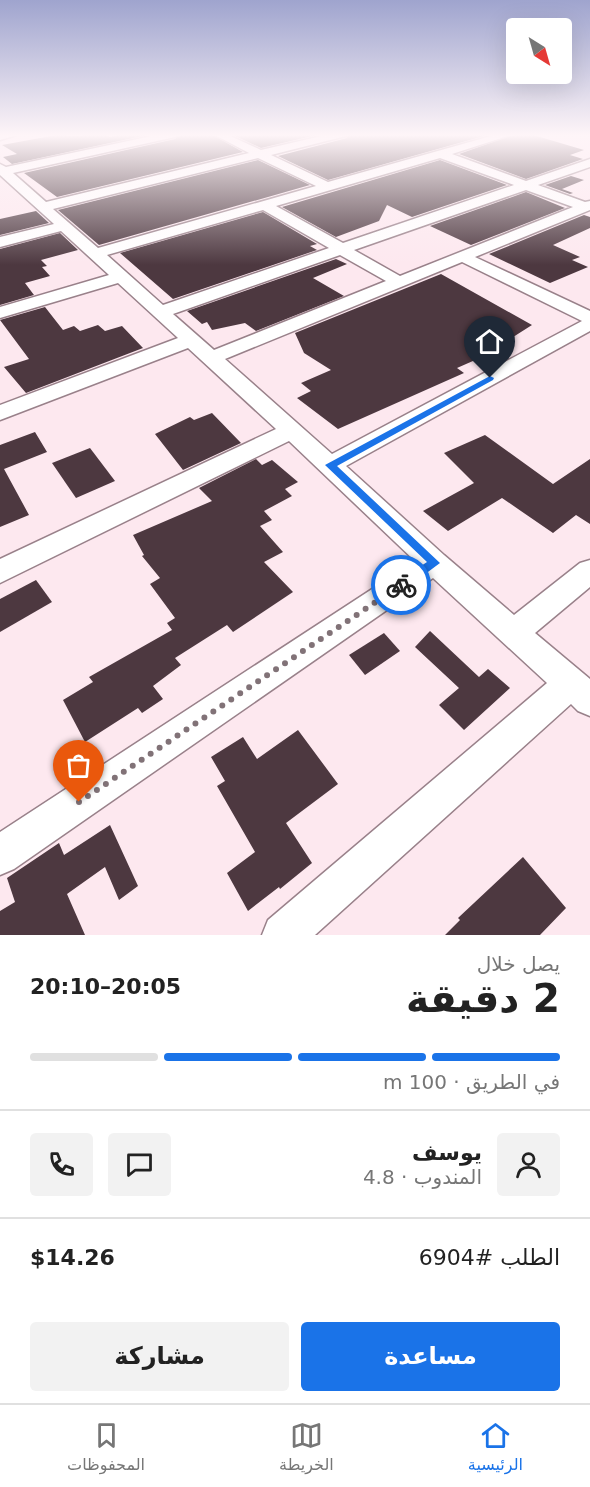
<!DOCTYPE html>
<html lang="ar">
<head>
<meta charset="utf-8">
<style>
  :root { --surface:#fff; --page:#f2f2f2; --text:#222; --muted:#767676; --line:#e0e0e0; --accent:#1a73e8 }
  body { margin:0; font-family:"DejaVu Sans","Noto Sans Arabic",sans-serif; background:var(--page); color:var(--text); direction:rtl; height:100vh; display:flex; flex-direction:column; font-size:22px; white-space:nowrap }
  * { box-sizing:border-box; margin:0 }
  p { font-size:20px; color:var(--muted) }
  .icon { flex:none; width:33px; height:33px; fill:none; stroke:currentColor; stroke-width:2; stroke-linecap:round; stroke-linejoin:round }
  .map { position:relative; height:935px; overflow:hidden; direction:ltr }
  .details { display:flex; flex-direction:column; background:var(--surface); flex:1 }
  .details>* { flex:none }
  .needle { width:39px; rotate:143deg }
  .tools { position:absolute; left:506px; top:18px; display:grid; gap:12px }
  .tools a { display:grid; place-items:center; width:66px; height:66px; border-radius:6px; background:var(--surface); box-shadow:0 6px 24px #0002; font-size:30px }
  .pin { position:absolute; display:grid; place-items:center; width:51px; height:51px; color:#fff; margin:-62px -26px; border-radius:50% 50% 50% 0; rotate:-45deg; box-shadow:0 0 6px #0007 }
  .pin .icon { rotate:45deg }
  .courier { position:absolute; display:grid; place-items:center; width:60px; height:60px; margin:-30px; border:4px solid #1a73e8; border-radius:50%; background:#fff; color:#222; box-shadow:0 2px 8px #0007 }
  .overview em { font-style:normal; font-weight:800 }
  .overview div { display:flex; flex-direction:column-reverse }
  .overview { display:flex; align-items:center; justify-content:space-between; height:102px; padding:0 30px }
  h1 { font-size:39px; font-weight:800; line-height:45px }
  .bar { display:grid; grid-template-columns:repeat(4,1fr); gap:9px 6px; align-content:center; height:72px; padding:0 30px }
  .bar i { height:8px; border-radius:4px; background:var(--line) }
  .bar .on { background:var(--accent) }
  .bar p { grid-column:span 4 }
  .line { display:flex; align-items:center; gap:15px; padding:0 30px; border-top:2px solid var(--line) }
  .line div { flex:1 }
  .round { display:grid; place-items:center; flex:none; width:63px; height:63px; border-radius:6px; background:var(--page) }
  .primary-button { display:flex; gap:12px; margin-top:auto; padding:12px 30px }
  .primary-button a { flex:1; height:69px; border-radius:6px; background:var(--accent); color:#fff; font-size:24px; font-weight:800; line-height:69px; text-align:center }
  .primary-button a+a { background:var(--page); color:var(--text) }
  .tab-bar { display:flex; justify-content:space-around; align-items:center; height:84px; border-top:2px solid var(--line); background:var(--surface); font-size:16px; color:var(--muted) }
  .tab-bar a { display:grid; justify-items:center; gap:3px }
  .tab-bar .on { color:var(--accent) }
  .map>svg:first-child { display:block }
  .building { fill:#4d3840 }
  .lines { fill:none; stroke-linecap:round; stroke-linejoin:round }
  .minor-casing { stroke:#99818a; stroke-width:3 }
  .minor { fill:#fff; fill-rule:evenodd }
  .route { fill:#1a73e8 }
  .done { stroke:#817277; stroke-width:6; stroke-dasharray:0 10.8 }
</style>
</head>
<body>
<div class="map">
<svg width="590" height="935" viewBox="0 0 590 935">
  <rect width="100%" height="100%" fill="#fde8ef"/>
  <!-- building -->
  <g class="building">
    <polygon points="62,134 70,136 104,134 110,137 122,134 152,134 12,164 3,157 17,154 2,145"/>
    <polygon points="182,134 211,134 243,152 57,197 24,173 175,139"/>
    <polygon points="231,134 321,134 261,148"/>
    <polygon points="349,134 491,134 328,180 278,156 347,138"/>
    <polygon points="516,134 530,134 584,150 570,155 583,159 526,179 459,154"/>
    <polygon points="258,160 310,185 99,245 58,210"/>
    <polygon points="440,160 507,185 412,217 387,205 379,221 336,237 282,207"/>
    <polygon points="571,176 584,180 562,189 573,193 570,194 545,185"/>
    <polygon points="526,192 565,208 471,245 430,226"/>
    <polygon points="36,211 49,223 0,235 0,219"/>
    <polygon points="263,212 317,244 310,246 317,250 173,299 120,253"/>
    <polygon points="584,215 590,217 590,228 553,245 580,257 572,260 588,267 550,283 489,254"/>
    <polygon points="60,233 78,250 41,260 47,266 42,267 50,276 25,283 34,295 0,305 0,249"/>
    <polygon points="336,259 347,264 313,278 344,296 256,331 245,323 212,330 207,322 202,324 187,311"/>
    <polygon points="441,274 532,325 482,357 457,368 464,373 338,429 297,398 311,391 301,383 331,370 304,353 295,333"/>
    <polygon points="45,307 63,330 74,326 80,331 98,325 105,331 122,326 143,348 26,393 4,367 29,359 0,320"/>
    <polygon points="212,413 241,443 183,470 155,434 190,417 194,420"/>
    <polygon points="35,432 47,452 4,469 29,515 0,527 0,445"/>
    <polygon points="485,435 553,484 590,459 590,524 576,515 553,533 502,498 448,531 423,511 474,483 444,453"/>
    <polygon points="90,448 115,481 76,498 52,463"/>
    <polygon points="256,459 262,465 272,460 298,482 285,489 292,496 264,511 272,520 260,526 283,552 264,562 293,592 233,632 227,625 175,658 181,665 153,686 163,699 142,713 138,708 85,742 63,700 93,682 89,677 172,630 167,623 175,618 150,584 160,578 142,556 144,555 133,535 212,501 199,488"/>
    <polygon points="36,580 52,602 0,632 0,599"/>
    <polygon points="430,631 479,677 488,669 510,688 464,730 439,705 459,688 415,647"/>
    <polygon points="384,633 400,651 365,675 349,655"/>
    <polygon points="298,730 338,784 286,823 312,863 280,889 279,887 248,911 227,873 255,852 217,786 225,781 211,757 243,737 257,759"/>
    <polygon points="110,825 138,886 119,900 105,867 67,894 85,935 0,935 0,911 15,902 7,878 59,843 64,855"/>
    <polygon points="523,857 566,908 540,935 445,935 460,920 458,918"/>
  </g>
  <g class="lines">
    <defs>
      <g id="minor">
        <polygon points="0,134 20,134 0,140"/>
        <path d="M 161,134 L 180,134 L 175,137 L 13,173 L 46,202 L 249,153 L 213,134 L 226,134 L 261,150 L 330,134 L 347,134 L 346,136 L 271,155 L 328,182 L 498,134 L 514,134 L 452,154 L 526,181 L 590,159 L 590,167 L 538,185 L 585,202 L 590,201 L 590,210 L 475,257 L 590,311 L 590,331 L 346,466 L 444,555 L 514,615 L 580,563 L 590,560 L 590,587 L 535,633 L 590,679 L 590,716 L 578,711 L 571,704 L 315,935 L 262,935 L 268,920 L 547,683 L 433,578 L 14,869 L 0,875 L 0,832 L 415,561 L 289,441 L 0,583 L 0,559 L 276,429 L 188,348 L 0,420 L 0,405 L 178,338 L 118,283 L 0,318 L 0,307 L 109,275 L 61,231 L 0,247 L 0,237 L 54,224 L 0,175 L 0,164 L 6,167 ZM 258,158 L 316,186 L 98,248 L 53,209 ZM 440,158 L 514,185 L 343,243 L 276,206 ZM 526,190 L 573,207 L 400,276 L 354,250 ZM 263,210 L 329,248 L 163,305 L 107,255 ZM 340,255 L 386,281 L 214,350 L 173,314 ZM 462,262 L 582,321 L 332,454 L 225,359 Z"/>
      </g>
    </defs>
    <!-- minor casing -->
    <use href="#minor" class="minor-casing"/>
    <!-- minor -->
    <use href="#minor" class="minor"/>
  </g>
  <!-- sky -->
  <linearGradient id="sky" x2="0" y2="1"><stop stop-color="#9fa4ce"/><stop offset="0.51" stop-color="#fef5f8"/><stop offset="1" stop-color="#fef5f8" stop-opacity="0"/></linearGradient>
  <rect width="590" height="265" fill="url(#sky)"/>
  <!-- route -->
  <polygon class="route" points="490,376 494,378 493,380 337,466 440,563 405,589 397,589 397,582 427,562 325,465"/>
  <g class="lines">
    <!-- done -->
    <polyline class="done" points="79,802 401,585"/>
  </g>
</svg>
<div class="tools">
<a><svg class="needle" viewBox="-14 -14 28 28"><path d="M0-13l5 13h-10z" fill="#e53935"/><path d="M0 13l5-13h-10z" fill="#767676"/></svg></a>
</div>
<div class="pin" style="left:79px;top:802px;background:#ea580c"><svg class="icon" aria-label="bag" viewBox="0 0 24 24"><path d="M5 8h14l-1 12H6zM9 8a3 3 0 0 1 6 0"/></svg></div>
<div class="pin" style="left:490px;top:378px;background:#1f2937"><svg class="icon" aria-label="home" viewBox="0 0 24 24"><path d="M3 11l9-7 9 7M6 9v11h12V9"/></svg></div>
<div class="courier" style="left:401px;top:585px"><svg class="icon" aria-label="bike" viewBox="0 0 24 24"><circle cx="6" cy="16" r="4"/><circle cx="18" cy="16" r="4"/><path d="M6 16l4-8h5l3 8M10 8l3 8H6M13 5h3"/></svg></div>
</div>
<section class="details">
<div class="overview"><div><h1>2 دقيقة</h1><p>يصل خلال</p></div><em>20:05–20:10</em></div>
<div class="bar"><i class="on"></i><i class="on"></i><i class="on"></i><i></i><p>في الطريق · 100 m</p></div>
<div class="line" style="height:108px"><a class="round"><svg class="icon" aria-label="person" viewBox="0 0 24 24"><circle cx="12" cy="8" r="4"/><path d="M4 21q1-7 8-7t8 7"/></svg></a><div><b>يوسف</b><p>المندوب · 4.8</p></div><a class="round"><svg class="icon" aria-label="chat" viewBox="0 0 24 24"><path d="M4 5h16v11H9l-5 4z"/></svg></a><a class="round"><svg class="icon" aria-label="phone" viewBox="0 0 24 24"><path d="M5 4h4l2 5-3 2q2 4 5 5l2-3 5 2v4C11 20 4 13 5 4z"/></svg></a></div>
<div class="line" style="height:78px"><div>الطلب #6904</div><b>$14.26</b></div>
<div class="primary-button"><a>مساعدة</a><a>مشاركة</a></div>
</section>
<nav class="tab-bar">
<a class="on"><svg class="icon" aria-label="home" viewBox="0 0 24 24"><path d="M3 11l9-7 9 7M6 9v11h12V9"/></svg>الرئيسية</a>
<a><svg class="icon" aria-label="map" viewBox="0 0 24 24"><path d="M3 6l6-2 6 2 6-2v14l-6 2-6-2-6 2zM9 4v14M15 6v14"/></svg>الخريطة</a>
<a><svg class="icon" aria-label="saved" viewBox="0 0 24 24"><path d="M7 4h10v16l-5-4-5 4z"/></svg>المحفوظات</a>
</nav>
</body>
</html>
